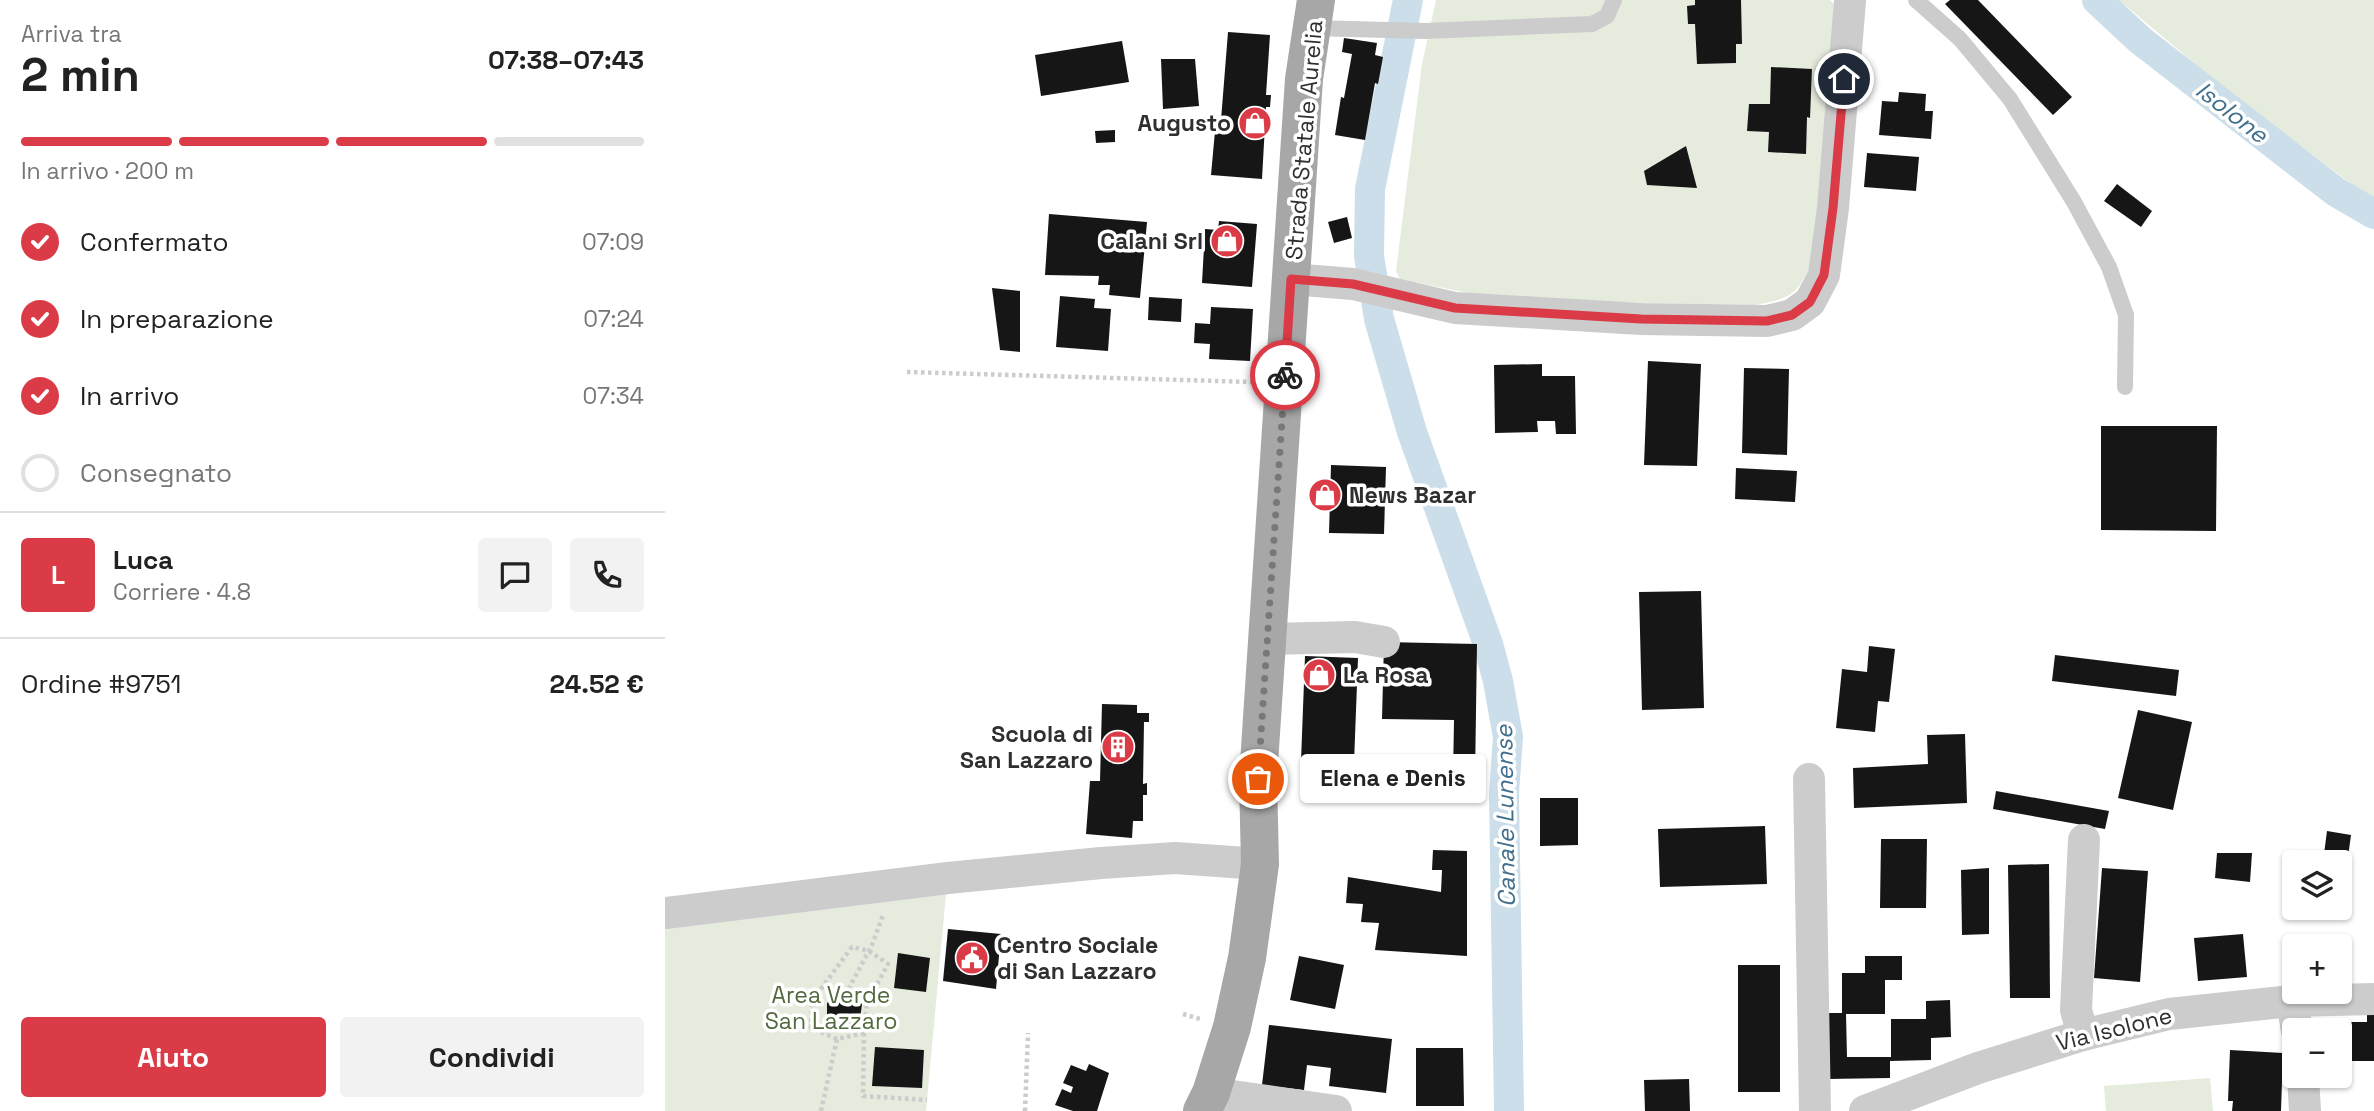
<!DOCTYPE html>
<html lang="it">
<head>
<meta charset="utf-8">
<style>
  :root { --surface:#fff; --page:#f2f2f2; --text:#222; --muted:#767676; --line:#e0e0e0; --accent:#db3b46 }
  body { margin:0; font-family:"Space Grotesk",sans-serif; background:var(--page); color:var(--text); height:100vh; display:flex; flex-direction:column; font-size:26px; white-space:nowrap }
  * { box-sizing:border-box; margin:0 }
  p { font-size:23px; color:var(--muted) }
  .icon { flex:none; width:38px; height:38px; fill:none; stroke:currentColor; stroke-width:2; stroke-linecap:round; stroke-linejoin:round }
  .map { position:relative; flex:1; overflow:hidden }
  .side { display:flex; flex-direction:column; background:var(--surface); width:665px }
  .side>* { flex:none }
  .tools { position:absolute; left:1617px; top:850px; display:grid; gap:14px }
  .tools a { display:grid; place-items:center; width:70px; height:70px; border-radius:7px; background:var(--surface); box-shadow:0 2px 5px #0004; font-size:35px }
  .pin { position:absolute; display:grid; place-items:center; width:60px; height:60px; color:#fff; margin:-30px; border:4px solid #fff; border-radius:50%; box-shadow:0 2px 7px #0007 }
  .courier { position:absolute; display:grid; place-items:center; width:70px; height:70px; margin:-35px; border:5px solid #db3b46; border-radius:50%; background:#fff; color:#222; box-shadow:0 2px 9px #0007 }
  .bubble { position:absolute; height:49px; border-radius:7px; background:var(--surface); box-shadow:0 2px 5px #0004; font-size:23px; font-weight:600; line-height:49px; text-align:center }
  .headline em { font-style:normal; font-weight:600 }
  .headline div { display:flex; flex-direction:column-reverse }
  .headline { display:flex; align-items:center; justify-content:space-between; height:119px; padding:0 21px }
  h1 { font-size:46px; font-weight:600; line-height:52px }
  .bar { display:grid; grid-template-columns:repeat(4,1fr); gap:10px 7px; align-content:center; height:84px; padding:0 21px }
  .bar i { height:9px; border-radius:5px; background:var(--line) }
  .bar .current { background:var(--accent) }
  .bar p { grid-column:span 4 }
  .line { display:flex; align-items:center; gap:18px; padding:0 21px; border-top:2px solid var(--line) }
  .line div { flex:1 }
  .round { display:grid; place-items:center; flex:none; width:74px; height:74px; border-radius:7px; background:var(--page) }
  ol { padding:0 21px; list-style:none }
  li { display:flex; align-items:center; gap:21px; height:77px }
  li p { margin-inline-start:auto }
  li .icon { padding:7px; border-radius:50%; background:var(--accent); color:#fff; stroke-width:4 }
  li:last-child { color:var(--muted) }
  li i { width:38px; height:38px; border:4px solid var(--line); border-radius:50% }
  .action { display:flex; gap:14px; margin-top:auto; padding:14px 21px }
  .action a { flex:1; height:80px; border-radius:7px; background:var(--accent); color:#fff; font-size:28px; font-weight:600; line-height:80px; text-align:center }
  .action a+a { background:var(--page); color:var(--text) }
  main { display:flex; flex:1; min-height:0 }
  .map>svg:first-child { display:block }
  .green { fill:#e5ebdd }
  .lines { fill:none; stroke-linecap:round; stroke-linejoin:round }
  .canal { stroke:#cbdeea; stroke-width:30 }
  .building { fill:#161616 }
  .path { stroke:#ccc; stroke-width:4.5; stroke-dasharray:3.5 3.5; stroke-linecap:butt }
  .lane { stroke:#ccc; stroke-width:16 }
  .street { stroke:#ccc; stroke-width:32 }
  .primary { stroke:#a7a7a7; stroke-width:38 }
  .done { stroke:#787878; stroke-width:7; stroke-dasharray:0 12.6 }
  .route { stroke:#db3b46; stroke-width:9 }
  .labels { text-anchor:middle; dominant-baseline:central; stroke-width:7; stroke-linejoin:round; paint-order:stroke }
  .poi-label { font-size:23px; font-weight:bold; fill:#2f2f2f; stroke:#fff; text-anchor:end }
  .street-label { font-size:23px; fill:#2f2f2f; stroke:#fff }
  .park-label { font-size:23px; fill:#52683e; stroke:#fff }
  .water-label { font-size:24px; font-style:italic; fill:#416f8c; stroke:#fff }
</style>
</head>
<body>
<main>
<section class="side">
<div class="headline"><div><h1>2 min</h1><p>Arriva tra</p></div><em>07:38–07:43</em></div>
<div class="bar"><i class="current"></i><i class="current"></i><i class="current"></i><i></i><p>In arrivo · 200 m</p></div>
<ol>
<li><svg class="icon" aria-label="check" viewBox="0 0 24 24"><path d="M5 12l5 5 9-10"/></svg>Confermato<p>07:09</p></li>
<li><svg class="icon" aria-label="check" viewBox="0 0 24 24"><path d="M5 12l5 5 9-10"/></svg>In preparazione<p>07:24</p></li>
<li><svg class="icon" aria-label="check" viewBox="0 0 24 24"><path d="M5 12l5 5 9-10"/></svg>In arrivo<p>07:34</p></li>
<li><i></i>Consegnato</li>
</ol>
<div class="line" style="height:126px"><b class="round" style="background:var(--accent);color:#fff">L</b><div><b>Luca</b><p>Corriere · 4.8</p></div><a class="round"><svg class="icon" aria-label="chat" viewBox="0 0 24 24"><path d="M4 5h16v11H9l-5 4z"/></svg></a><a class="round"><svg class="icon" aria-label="phone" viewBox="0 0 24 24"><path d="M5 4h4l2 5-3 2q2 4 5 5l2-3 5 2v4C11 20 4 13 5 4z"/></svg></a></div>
<div class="line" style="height:91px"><div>Ordine #9751</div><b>24.52 €</b></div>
<div class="action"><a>Aiuto</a><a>Condividi</a></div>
</section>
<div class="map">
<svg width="1709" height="1111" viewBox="0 0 1709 1111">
  <rect width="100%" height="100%" fill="#fff"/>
  <!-- green -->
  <g class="green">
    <path d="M 771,0 L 1165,0 L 1171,7 L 1150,256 C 1132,293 1132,297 1091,305 L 837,300 L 735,279 L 731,271 L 757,64 Z"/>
    <polygon points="1454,0 1709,0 1709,201 1559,88"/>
    <polygon points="281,894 261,1111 0,1111 0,924"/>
    <polygon points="1545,1078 1548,1111 1441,1111 1439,1086"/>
  </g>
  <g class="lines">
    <!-- canal -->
    <g class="canal">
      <polyline points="743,0 705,189 704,256 714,319 747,432 823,644 833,681 843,737 839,793 844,1111"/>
      <polyline points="1432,0 1475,40 1671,192 1709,214"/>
    </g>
  </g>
  <!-- building -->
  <g class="building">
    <polygon points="1030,0 1076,0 1077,44 1071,44 1071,63 1032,64 1030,24 1023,24 1022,6 1030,5"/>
    <polygon points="1285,0 1313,0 1407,97 1388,115 1280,4"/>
    <polygon points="563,32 605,35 601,95 606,95 605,107 601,107 597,179 546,175 551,120 556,120"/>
    <polygon points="679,38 712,43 710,55 718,57 713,84 710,83 700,140 670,135 676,97 679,98 687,54 677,52"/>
    <polygon points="457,41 464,82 376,96 370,55"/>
    <polygon points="496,59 530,59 534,106 498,109"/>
    <polygon points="1106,67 1147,69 1145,118 1142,117 1141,154 1103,152 1104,132 1082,131 1084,104 1105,104"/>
    <polygon points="1234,92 1261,94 1260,111 1268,111 1266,139 1214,135 1217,101 1233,102"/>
    <polygon points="450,130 450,142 431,143 430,131"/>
    <polygon points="1021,146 1032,188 982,185 979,171"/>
    <polygon points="1202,153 1254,157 1251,191 1199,187"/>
    <polygon points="1452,184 1487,211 1476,227 1439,201"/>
    <polygon points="384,214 482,222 475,298 444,295 445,285 433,285 434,276 380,275"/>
    <polygon points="682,217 687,238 669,243 663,222"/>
    <polygon points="554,221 592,224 587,287 537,283 540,229 553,230"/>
    <polygon points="327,288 355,291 355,352 335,350"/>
    <polygon points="395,296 430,299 429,308 446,309 443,351 391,347"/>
    <polygon points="484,297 517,299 516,322 483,320"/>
    <polygon points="546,307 588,309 585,361 544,359 545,344 529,343 530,323 545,324"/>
    <polygon points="983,361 1036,364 1032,466 979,465"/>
    <polygon points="877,364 877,376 910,376 911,434 891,434 890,421 872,421 873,432 830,433 829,365"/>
    <polygon points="1079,368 1124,369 1122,455 1077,453"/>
    <polygon points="1436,426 1552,426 1551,531 1436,530"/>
    <polygon points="666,465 721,467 719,534 664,533"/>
    <polygon points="1071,468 1132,471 1130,502 1070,499"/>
    <polygon points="1036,591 1039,708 977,710 974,592"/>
    <polygon points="719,642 812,644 810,778 788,777 789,720 717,719"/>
    <polygon points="1204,646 1230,649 1224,702 1213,701 1210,732 1171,728 1177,669 1202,672"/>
    <polygon points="1390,655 1514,670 1511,696 1387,681"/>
    <polygon points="640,656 693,658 688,789 635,787"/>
    <polygon points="437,704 472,705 472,713 484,713 484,722 479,722 478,784 482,783 482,795 478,795 478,821 468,821 467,838 421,834 425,781 435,781"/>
    <polygon points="1473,710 1527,722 1508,810 1453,798"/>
    <polygon points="1300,734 1302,803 1189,808 1188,768 1263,764 1262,735"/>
    <polygon points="1331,791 1444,811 1440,829 1328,809"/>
    <polygon points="875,798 913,798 913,845 875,846"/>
    <polygon points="1100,826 1102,884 995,887 993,829"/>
    <polygon points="1662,831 1686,835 1683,857 1659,854"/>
    <polygon points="1216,839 1262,839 1261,908 1215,908"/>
    <polygon points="768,850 802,851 802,956 710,950 714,923 696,922 698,904 681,903 683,877 776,892 777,870 767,870"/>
    <polygon points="1552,853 1587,853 1585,882 1550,878"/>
    <polygon points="1384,864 1385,998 1345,998 1343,865"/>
    <polygon points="1324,868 1324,934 1297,935 1296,870"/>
    <polygon points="1437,868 1483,871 1475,982 1429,978"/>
    <polygon points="283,929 336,934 331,989 278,981"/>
    <polygon points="1578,934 1582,977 1533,981 1529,938"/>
    <polygon points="233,953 265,958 261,992 229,988"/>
    <polygon points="634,956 679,965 670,1009 625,1000"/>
    <polygon points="1200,956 1237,956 1237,980 1220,980 1220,1014 1181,1014 1182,1057 1226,1057 1226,1019 1261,1019 1261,1001 1285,1000 1286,1037 1266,1038 1266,1060 1225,1061 1225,1078 1162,1079 1161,1013 1177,1013 1177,973 1200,973"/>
    <rect x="1073" y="965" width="42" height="127"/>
    <polygon points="180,991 197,1004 194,1027 174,1028 162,1021 162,1003"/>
    <polygon points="1702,1014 1709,1014 1709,1061 1675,1061 1675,1031 1663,1031 1663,1022 1702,1022"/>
    <polygon points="604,1025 727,1039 721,1093 664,1086 666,1068 642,1065 639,1090 597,1085"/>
    <polygon points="210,1047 259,1050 257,1088 207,1086"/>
    <polygon points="751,1048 798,1048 799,1106 751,1106"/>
    <polygon points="1565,1050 1618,1053 1616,1111 1567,1111 1568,1101 1563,1101"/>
    <polygon points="424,1064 444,1073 432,1111 408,1111 390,1105 397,1089 406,1093 408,1087 398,1083 406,1065 421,1071"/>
    <polygon points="1024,1079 1025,1111 980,1111 979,1080"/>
  </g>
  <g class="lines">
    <!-- path -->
    <g class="path">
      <polyline points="242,372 587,382"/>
      <polyline points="518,1014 535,1019"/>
      <polyline points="199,1033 198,1096 262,1100"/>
      <polyline points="172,1039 146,1028 147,1001 187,947 204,951 223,964 202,1003"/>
      <polyline points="156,1111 172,1039 199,1033 202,1003 184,988 207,945 218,915"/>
      <polyline points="360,1111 363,1033"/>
    </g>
    <!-- lane -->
    <g class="lane">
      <polyline points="1251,0 1295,39 1345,99 1409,202 1444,267 1461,315 1460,387"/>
      <polyline points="647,28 760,31 927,24 942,16 949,0"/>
    </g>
    <!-- street -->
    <g class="street">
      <polyline points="626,279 688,284 790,308 976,319 1102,321 1127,315 1145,302 1159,275 1168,208 1185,1"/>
      <polyline points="603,639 690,637 719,642"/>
      <polyline points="1144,779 1150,1111"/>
      <polyline points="0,913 283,878 436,863 510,858 595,864"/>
      <polyline points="1627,1001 1632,1031"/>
      <polyline points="1418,1035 1411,1010 1419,840"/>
      <polyline points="1638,1076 1640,1111"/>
      <polyline points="546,1093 671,1111"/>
      <polyline points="1200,1111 1313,1068 1418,1035 1504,1014 1627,1001 1709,999"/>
    </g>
    <!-- primary -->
    <polyline class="primary" points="537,1111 546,1093 567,1027 582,958 595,864 593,779 639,79 651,0"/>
  </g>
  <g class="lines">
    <!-- done -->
    <polyline class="done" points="593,779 620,375"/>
    <!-- route -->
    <polyline class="route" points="620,375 626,279 688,284 790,308 976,319 1102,321 1127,315 1145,302 1159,275 1168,208 1179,79"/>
  </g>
  <!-- icons -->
  <defs>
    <symbol id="shop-disc" viewBox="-11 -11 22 22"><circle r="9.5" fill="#db3b46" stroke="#fff"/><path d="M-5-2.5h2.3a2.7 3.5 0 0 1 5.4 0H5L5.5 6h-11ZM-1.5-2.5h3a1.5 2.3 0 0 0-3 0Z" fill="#fff"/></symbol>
    <symbol id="building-disc" viewBox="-11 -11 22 22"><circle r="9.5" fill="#db3b46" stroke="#fff"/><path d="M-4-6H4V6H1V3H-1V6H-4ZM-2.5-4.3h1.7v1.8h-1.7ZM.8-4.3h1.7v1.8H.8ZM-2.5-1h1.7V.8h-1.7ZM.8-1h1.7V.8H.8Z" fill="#fff"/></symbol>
    <symbol id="civic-disc" viewBox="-11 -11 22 22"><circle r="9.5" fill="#db3b46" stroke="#fff"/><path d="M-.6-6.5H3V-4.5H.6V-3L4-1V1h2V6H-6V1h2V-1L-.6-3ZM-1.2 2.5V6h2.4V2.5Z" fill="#fff"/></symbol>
  </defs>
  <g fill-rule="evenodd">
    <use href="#shop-disc" x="571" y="104" width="38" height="38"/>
    <use href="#shop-disc" x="543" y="222" width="38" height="38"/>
    <use href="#shop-disc" x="641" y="476" width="38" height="38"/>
    <use href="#shop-disc" x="635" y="656" width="38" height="38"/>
    <use href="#building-disc" x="434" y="728" width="38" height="38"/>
    <use href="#civic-disc" x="288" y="939" width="38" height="38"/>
  </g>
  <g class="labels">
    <!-- poi labels -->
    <g class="poi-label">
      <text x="566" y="123">Augusto</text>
      <text x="538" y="241">Calani Srl</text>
      <text x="684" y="495" text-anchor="start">News Bazar</text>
      <text x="678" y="675" text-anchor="start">La Rosa</text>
      <text x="428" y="734">Scuola di<tspan x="428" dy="26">San Lazzaro</tspan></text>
      <text x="332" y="945" text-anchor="start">Centro Sociale<tspan x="332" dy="26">di San Lazzaro</tspan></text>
    </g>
    <!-- street labels -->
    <g class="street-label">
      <text transform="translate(639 140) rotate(-85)">Strada Statale Aurelia</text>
      <text transform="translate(1449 1029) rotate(-14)">Via Isolone</text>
    </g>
    <!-- park labels -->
    <g class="park-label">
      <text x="166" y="995">Area Verde<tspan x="166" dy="26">San Lazzaro</tspan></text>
    </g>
    <!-- water labels -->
    <g class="water-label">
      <text transform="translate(1567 112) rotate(38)">Isolone</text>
      <text transform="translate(840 816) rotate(-91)">Canale Lunense</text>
    </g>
  </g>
</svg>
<div class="tools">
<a><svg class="icon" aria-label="layers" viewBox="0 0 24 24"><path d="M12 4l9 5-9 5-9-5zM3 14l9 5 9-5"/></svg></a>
<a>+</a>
<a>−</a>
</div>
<div class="pin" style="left:593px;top:779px;background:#ea580c"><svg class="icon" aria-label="bag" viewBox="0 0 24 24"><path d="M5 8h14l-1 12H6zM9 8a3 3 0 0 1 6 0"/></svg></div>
<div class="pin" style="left:1179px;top:79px;background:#1f2937"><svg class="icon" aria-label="home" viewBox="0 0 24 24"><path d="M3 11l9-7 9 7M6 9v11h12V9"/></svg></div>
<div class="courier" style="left:620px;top:375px"><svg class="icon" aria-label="bike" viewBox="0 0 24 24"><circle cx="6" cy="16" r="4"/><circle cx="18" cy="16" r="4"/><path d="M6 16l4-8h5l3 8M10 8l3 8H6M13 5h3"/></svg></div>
<div class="bubble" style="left:635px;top:754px;width:186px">Elena e Denis</div>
</div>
</main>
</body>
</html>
